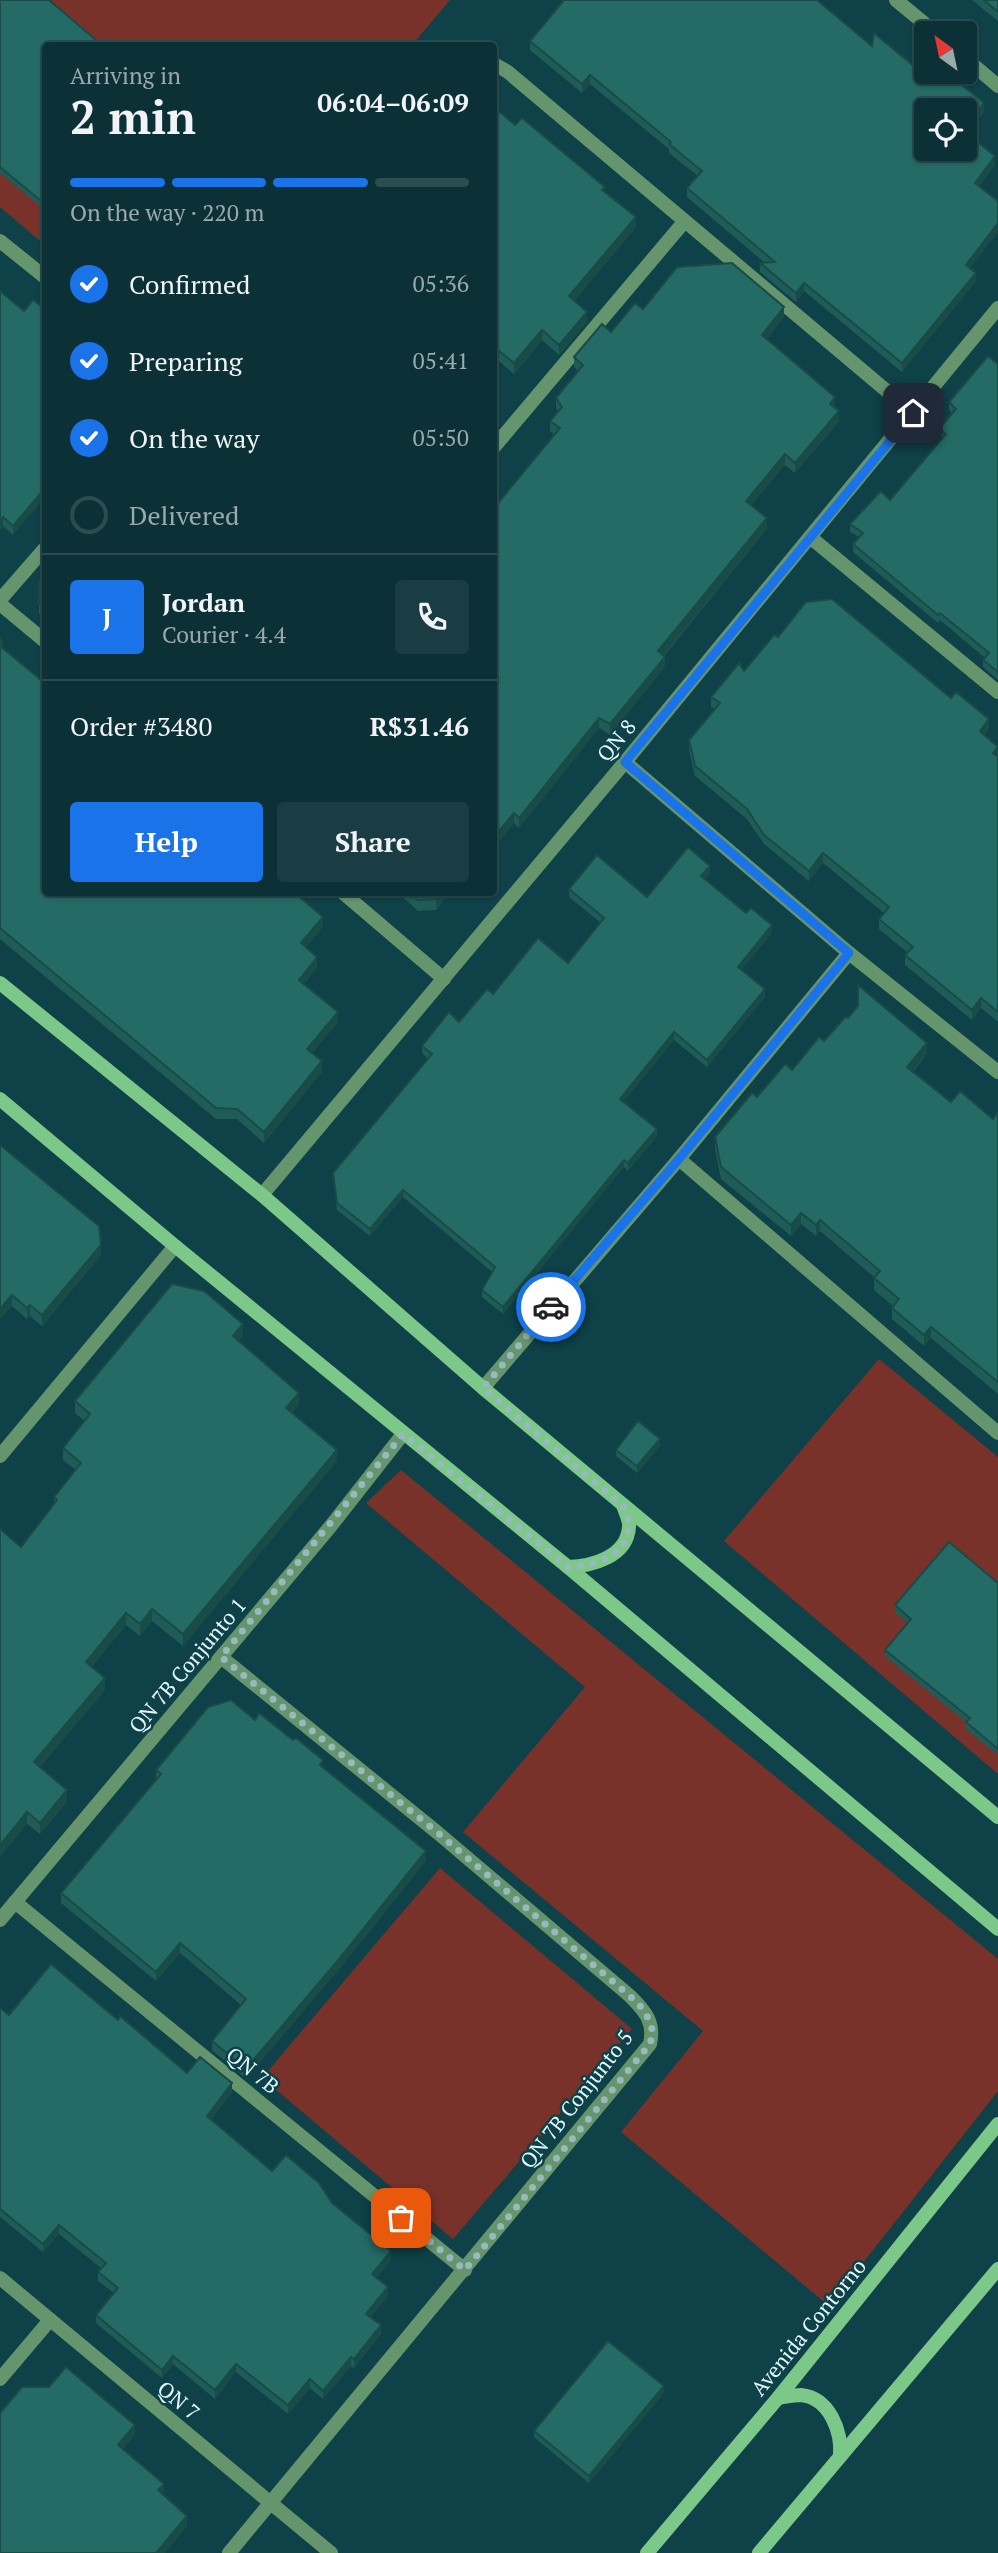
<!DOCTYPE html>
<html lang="en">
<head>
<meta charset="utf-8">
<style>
  :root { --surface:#0b3136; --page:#193d42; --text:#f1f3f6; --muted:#9aa9ad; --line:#2b4c51; --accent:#1a73e8 }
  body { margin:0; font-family:"PT Serif",serif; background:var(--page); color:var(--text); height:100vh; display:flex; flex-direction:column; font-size:26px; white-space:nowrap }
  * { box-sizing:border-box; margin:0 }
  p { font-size:23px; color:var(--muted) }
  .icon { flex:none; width:38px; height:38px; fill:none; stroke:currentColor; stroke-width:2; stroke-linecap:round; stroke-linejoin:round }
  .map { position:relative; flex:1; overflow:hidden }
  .drawer { position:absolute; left:42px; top:42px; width:455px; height:854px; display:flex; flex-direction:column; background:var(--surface); border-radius:7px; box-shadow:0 2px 5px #0004,0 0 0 2px var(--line) }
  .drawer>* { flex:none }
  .needle { width:46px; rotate:327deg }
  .fabs { position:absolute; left:914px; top:21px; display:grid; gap:14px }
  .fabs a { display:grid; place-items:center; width:63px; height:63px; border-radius:7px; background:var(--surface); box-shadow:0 2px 5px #0004,0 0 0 2px var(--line); font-size:35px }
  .pin { position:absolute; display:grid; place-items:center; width:60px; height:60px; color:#fff; margin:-30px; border-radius:14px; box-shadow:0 4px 10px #0006 }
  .courier { position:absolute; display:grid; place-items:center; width:70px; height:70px; margin:-35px; border:5px solid #1a73e8; border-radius:50%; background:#fff; color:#222; box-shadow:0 2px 9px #0007 }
  .overview em { font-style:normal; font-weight:600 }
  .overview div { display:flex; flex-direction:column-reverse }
  .overview { display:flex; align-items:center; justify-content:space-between; height:119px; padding:0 28px }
  h1 { font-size:46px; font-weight:600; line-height:52px }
  .bar { display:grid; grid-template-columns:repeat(4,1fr); gap:10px 7px; align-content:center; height:84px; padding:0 28px }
  .bar i { height:9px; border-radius:5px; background:var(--line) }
  .bar .current { background:var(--accent) }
  .bar p { grid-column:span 4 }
  .line { display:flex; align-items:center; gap:18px; padding:0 28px; border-top:2px solid var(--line) }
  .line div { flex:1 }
  .round { display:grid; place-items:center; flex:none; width:74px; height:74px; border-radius:7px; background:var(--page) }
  ol { padding:0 28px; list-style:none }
  li { display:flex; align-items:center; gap:21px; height:77px }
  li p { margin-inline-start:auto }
  li .icon { padding:7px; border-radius:50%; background:var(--accent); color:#fff; stroke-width:4 }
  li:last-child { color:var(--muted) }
  li i { width:38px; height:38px; border:4px solid var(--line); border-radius:50% }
  .cta { display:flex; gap:14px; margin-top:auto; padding:14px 28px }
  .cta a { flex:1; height:80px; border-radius:7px; background:var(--accent); color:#fff; font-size:28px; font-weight:600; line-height:80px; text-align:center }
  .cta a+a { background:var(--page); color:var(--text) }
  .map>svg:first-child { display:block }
  .green { fill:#78322a }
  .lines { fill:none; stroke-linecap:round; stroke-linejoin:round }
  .minor { stroke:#65956d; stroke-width:14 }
  .tertiary { stroke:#65956d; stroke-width:14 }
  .secondary { stroke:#7bc888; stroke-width:14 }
  .wall { fill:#1f5c58 }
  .shaded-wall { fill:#194b47 }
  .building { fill:#246b66; stroke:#194b47; stroke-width:2 }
  .done { stroke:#98b9be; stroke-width:7; stroke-dasharray:0 12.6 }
  .route { stroke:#1a73e8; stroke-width:9 }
  .labels { text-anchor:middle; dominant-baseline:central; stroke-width:5; stroke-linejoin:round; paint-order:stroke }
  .street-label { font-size:21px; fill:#e2fafe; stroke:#0f4148 }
</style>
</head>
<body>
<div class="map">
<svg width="998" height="2553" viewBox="0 0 998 2553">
  <rect width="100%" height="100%" fill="#0f4148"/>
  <!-- green -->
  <g class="green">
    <polygon points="0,0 450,0 412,45 46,46 45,245 0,207"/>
    <polygon points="879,1359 998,1457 998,1774 724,1541"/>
    <polygon points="401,1470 998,1959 998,2091 829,2306 621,2132 703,2031 463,1832 585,1687 366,1503"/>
    <polygon points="440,1868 632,2029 453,2239 262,2078"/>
  </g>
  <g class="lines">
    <!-- minor -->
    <g class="minor">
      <polyline points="896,0 936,33"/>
      <polyline points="964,57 998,86"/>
      <polyline points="494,64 508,72 913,413"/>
      <polyline points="0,241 46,278"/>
      <polyline points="494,447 684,222"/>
      <polyline points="810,537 998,692"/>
      <polyline points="0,600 46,547"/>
      <polyline points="0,604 46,642"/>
      <polyline points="625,762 849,953 998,1072"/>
      <polyline points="342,892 444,979"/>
      <polyline points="679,1159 998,1433"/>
      <polyline points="262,1195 625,762 998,308"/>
      <polyline points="483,1388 679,1159 849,953"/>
      <polyline points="0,1456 175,1246"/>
      <path d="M 221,1657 L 438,1833 L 630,1996 C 645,2011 655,2022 650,2044 L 229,2553"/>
      <polyline points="15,1902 465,2270"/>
      <polyline points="0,1920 330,1527 403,1434"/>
      <polyline points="0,2379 50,2320"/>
    </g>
    <!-- tertiary -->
    <polyline class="tertiary" points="0,2278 331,2553"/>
    <!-- secondary -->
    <g class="secondary">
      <polyline points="0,983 262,1195 483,1388 998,1817"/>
      <polyline points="0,1099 175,1246 568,1567 998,1929"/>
      <path d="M 568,1567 C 592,1566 627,1557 629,1527 C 630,1521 625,1512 623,1505"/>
      <path d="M 778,2398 C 785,2397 794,2395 801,2395 C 830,2398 842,2432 840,2456"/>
      <polyline points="647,2553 778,2398 998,2124"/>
      <polyline points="759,2553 998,2269"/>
    </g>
  </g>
  <!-- wall -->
  <g class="wall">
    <polygon points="0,0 46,46 46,211 0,173"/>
    <polygon points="972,0 998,0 998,21"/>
    <polygon points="530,41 872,46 922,73 984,112 966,133 995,165 979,186 998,201 998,232 970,268 976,281 902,372 804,291 796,302 760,272 760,263 765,263 687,197 687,188 698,176 669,153 669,149 590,84 582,93 530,50"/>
    <polygon points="494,107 515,125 605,192 636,227 574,301 587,322 559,355 542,340 514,374 494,357"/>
    <polygon points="0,291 24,311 13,535 3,526 0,530"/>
    <polygon points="643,309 784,317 767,339 835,407 839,422 795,473 785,465 751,505 767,529 664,656 665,667 610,735 599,728 519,828 514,823 494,847 494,508 555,435 550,431 550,421 558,412 556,408 556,398 578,371 574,367 574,357"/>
    <polygon points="998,364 998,680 983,667 983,660 985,658 940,620 938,623 853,552 853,544 859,537 850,532 850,524 890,500 942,438 939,436 939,429 952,413 949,410 949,402"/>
    <polygon points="46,570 46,620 39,614 39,582"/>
    <polygon points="0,636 46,892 307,892 301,899 323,927 306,947 317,967 304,984 338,1022 312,1053 322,1072 264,1143 237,1119 216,1119 0,939"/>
    <polygon points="778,637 989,729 984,735 998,747 998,1022 981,1008 972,1020 905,965 905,955 908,953 879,929 879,919 884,913 823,863 809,881 764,844 747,819 695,776 689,750 689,740 715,709 711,707 711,697 744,671"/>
    <polygon points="710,873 705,879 772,933 741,970 765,997 707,1067 674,1040 624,1101 657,1136 628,1171 624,1167 503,1314 482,1297 482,1290 492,1272 403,1197 370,1236 337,1210 333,1173 428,1059 422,1053 422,1046 459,1022 493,994 568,963 601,923 569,897 569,889 647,897"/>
    <polygon points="397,892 450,892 436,910 418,911"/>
    <polygon points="848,1018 927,1054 913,1072 951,1102 993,1119 998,1112 998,1394 931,1338 924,1346 892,1319 892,1308 893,1306 874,1290 874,1277 820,1231 816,1236 801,1224 791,1236 721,1179 715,1149 715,1137 757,1097 792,1070"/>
    <polygon points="0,1145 101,1255 42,1326 30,1316 27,1319 12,1306"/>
    <polygon points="243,1336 239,1341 299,1404 292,1413 337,1461 183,1646 152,1621 140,1636 126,1625 91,1667 105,1690 40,1767 67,1802 40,1834 27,1824 21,1547 54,1504 54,1497 76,1470 63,1460 63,1448 85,1421 75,1413 75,1401"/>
    <polygon points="660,1446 637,1473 616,1456 616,1450"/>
    <polygon points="998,1583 998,1755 966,1729 966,1722 885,1656 885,1650 908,1623 895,1612 895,1605"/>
    <polygon points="255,1720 323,1768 426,1861 340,1968 249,2075 247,2073 244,2077 212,2050 212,2041 241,2005 180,1953 156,1981 61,1903 61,1893 156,1779 156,1770"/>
    <polygon points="0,2008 9,2015 118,2020 187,2073 232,2092 211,2120 272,2171 332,2203 391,2260 376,2278 388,2296 370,2318 381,2334 354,2368 351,2366 323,2399 310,2388 288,2414 236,2372 215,2399 173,2364 162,2378 96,2323 96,2315 114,2293 98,2281 98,2272 101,2268 59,2234 43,2252 0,2217"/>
    <polygon points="664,2393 589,2483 534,2437 534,2431"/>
  </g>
  <!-- shaded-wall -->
  <g class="shaded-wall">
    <polygon points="590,75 590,84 582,93 582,84"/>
    <polygon points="984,103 984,112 964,135 964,127"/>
    <polygon points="995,156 995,165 975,191 975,183"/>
    <polygon points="636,217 636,227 569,307 569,296"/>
    <polygon points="998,223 998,232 966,273 966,265"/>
    <polygon points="976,273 976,281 902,372 902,363"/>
    <polygon points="804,283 804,291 796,302 796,293"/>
    <polygon points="784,307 784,317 762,345 762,335"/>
    <polygon points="587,312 587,322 559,355 559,345"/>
    <polygon points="542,330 542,340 514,374 514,363"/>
    <polygon points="835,397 835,407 830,414 830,404"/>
    <polygon points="839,411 839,422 795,473 795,463"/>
    <polygon points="785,454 785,465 746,511 746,501"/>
    <polygon points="46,487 46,496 13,535 13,526"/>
    <polygon points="3,517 3,526 0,530 0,521"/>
    <polygon points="767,518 767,529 658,662 658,651"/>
    <polygon points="3,639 3,649 0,653 0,642"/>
    <polygon points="665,657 665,667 610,735 610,724"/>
    <polygon points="599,718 599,728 519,828 519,818"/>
    <polygon points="989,719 989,729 980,741 980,731"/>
    <polygon points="998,748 998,758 993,753"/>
    <polygon points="514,813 514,823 494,847 494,837"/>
    <polygon points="823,853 823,863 809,881 809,871"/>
    <polygon points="710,866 710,873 701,883 701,876"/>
    <polygon points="297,892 307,892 296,905 296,894"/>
    <polygon points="442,892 450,892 436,910 436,899"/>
    <polygon points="323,917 323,927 301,953 301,943"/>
    <polygon points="772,925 772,933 738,974 738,967"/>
    <polygon points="317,957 317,967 299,990 299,980"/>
    <polygon points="765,989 765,997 707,1067 707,1060"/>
    <polygon points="981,998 981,1008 972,1020 972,1010"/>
    <polygon points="338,1012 338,1022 307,1059 307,1049"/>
    <polygon points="674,1032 674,1040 620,1106 620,1099"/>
    <polygon points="927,1043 927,1054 907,1078 907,1067"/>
    <polygon points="322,1061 322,1072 264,1143 264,1132"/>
    <polygon points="657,1129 657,1136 628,1171 628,1163"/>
    <polygon points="624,1160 624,1167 503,1314 503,1307"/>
    <polygon points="403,1190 403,1197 370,1236 370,1229"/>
    <polygon points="801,1213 801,1224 791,1236 791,1225"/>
    <polygon points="820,1220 820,1231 816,1236 816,1225"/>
    <polygon points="101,1245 101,1255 42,1326 42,1315"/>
    <polygon points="12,1295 12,1306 0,1320 0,1309"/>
    <polygon points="30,1305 30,1316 27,1319 27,1308"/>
    <polygon points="243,1324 243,1336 233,1348 233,1336"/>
    <polygon points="931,1327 931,1338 924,1346 924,1335"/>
    <polygon points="299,1393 299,1404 286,1420 286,1408"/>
    <polygon points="660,1439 660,1446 637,1473 637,1466"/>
    <polygon points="337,1450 337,1461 183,1646 183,1634"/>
    <polygon points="152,1609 152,1621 140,1636 140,1624"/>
    <polygon points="126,1613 126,1625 86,1674 86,1662"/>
    <polygon points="105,1678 105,1690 34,1774 34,1762"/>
    <polygon points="67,1790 67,1802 40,1834 40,1823"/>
    <polygon points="27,1812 27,1824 0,1857 0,1845"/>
    <polygon points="426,1851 426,1861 340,1968 249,2075 249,2065"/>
    <polygon points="180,1943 180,1953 156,1981 156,1972"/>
    <polygon points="247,2063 247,2073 244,2077 244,2067"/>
    <polygon points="232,2083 232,2092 207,2125 207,2116"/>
    <polygon points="59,2225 59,2234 43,2252 43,2244"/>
    <polygon points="391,2251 391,2260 372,2283 372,2274"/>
    <polygon points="388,2287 388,2296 366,2323 366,2314"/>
    <polygon points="381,2325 381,2334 354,2368 354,2359"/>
    <polygon points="173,2356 173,2364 162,2378 162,2370"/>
    <polygon points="351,2357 351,2366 323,2399 323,2391"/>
    <polygon points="236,2364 236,2372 215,2399 215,2390"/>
    <polygon points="310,2379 310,2388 288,2414 288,2405"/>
    <polygon points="664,2386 664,2393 589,2483 589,2476"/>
    <polygon points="135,2425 135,2435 118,2455 118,2445"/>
    <polygon points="164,2484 164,2494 158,2500 158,2490"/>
    <polygon points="187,2516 187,2526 165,2553 156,2553"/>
  </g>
  <!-- building -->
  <g class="building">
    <polygon points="0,0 49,0 103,46 46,46 46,205 0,167"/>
    <polygon points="564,0 817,0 872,46 874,33 922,73 926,69 926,72 940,72 949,79 951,76 984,103 964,127 964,110 926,110 926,149 964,149 964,131 995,156 975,183 998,201 998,223 966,265 976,273 902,363 804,283 796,293 760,263 775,262 687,188 702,171 669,144 671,142 590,75 582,84 530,41"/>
    <polygon points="984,0 998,0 998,12"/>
    <polygon points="494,107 515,125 522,118 605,187 602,190 636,217 569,296 587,312 559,345 542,330 514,363 494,347"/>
    <polygon points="732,263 784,307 762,335 835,397 830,404 839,411 795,463 785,454 746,501 767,518 658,651 665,657 610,724 599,718 519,818 514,813 494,837 494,508 560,428 550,421 562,407 556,398 583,365 574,357 602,324 611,332 635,303 643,309 677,267"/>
    <polygon points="0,291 24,311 33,300 46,310 46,487 13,526 3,517 0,521"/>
    <polygon points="988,356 998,364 998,672 983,660 989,653 940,613 938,615 853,544 863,533 850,524 881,491 890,500 946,434 939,429 956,409 949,402"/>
    <polygon points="46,570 46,609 39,604 39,582"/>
    <polygon points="832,599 951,698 956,692 989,719 980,731 998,747 993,753 998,757 998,1012 981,998 972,1010 905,955 913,947 879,919 889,907 823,853 809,871 764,835 747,809 695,766 689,740 720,703 711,697 739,663 744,671 774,635 778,637 806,602"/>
    <polygon points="0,646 46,684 46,892 297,892 296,894 323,917 301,943 317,957 299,980 338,1012 307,1049 322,1061 264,1132 237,1109 216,1108 0,928"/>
    <polygon points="688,847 710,866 701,876 746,913 751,908 772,925 738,967 765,989 707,1060 674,1032 620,1099 657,1129 628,1163 624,1160 503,1307 482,1290 495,1267 403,1190 370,1229 337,1203 333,1173 432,1054 422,1046 449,1012 459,1022 487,989 493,994 538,938 568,963 604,918 569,889 597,855 647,897"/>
    <polygon points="409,892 442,892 436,899 418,900"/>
    <polygon points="858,985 927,1043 907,1067 951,1102 960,1091 993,1119 998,1112 998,1382 931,1327 924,1335 892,1308 899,1299 874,1278 880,1271 820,1220 816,1225 801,1213 791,1225 721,1167 715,1137 752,1093 757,1097 785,1064 792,1070 819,1037 824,1041 846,1016 848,1018 858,1006"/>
    <polygon points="0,1145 99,1226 101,1245 42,1315 30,1305 27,1308 12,1295 0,1309"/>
    <polygon points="172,1284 204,1291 243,1324 233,1336 299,1393 286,1408 337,1450 183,1634 152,1609 140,1624 126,1613 86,1662 105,1678 34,1762 67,1790 40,1823 27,1812 0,1845 0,1529 21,1547 57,1500 54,1497 81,1463 63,1448 90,1414 75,1401"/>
    <polygon points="638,1421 660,1439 637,1466 616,1450"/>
    <polygon points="949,1542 998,1583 998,1749 966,1722 970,1718 885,1650 911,1619 895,1605"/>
    <polygon points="231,1700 255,1720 259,1713 293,1740 296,1738 323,1760 320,1765 426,1851 340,1958 249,2065 247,2063 244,2067 212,2041 246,1999 180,1943 156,1972 61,1893 161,1774 156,1770 208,1707"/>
    <polygon points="51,1964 118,2020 120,2016 187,2073 200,2057 232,2083 207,2116 272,2171 286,2155 319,2183 332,2203 391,2251 372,2274 388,2287 366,2314 381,2325 354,2359 351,2357 323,2391 310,2379 288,2405 236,2364 215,2390 173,2356 162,2370 96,2315 118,2288 98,2272 106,2263 59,2225 43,2244 0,2209 0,2008 9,2015"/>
    <polygon points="608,2341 664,2386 589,2476 534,2431"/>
    <polygon points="66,2367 135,2425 118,2445 164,2484 158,2490 187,2516 156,2553 0,2553 0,2413 22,2387 49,2387"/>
  </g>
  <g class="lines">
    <!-- done -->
    <path class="done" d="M 401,2218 L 465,2270 L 650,2044 L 653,2032 L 649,2020 L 643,2009 L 630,1996 L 438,1833 L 221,1657 L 403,1434 L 568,1567 C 592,1566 627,1557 629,1527 C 630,1521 626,1512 623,1506 L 483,1388 L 551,1307"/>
    <!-- route -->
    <polyline class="route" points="551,1307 679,1159 849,953 625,762 913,413"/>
  </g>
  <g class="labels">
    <!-- street labels -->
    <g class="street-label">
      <text transform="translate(616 740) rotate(-50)">QN 8</text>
      <text transform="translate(187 1665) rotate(-50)">QN 7B Conjunto 1</text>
      <text transform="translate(253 2070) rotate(39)">QN 7B</text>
      <text transform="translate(576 2099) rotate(-52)">QN 7B Conjunto 5</text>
      <text transform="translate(808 2327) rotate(-51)">Avenida Contorno</text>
      <text transform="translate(179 2400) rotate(40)">QN 7</text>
    </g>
  </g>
</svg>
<div class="fabs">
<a><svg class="needle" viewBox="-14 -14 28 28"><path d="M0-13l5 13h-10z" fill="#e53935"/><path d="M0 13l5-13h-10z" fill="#9aa9ad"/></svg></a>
<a><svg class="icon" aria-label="locate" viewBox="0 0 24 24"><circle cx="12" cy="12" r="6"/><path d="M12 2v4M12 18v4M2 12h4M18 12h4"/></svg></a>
</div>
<div class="pin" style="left:401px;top:2218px;background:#ea580c"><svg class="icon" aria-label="bag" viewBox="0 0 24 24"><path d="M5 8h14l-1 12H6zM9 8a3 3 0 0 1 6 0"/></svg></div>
<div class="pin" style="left:913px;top:413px;background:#1f2937"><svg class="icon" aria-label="home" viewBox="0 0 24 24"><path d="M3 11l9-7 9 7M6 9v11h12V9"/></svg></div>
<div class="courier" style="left:551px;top:1307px"><svg class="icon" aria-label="car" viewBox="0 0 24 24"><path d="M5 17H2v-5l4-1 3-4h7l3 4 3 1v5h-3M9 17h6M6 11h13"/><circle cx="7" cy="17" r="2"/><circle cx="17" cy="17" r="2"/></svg></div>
<section class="drawer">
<div class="overview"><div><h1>2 min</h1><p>Arriving in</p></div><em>06:04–06:09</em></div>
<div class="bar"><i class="current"></i><i class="current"></i><i class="current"></i><i></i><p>On the way · 220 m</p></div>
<ol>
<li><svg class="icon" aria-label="check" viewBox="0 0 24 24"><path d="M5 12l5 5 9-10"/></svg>Confirmed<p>05:36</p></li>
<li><svg class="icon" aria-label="check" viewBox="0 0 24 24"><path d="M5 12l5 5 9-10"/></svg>Preparing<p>05:41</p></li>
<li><svg class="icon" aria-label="check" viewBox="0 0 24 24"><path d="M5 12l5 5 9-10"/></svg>On the way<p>05:50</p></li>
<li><i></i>Delivered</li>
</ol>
<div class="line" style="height:126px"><b class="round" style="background:var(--accent);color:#fff">J</b><div><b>Jordan</b><p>Courier · 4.4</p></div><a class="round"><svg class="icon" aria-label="phone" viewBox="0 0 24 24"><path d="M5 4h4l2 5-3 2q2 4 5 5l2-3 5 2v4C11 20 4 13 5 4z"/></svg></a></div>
<div class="line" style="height:91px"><div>Order #3480</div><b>R$31.46</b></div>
<div class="cta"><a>Help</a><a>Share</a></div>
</section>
</div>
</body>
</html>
